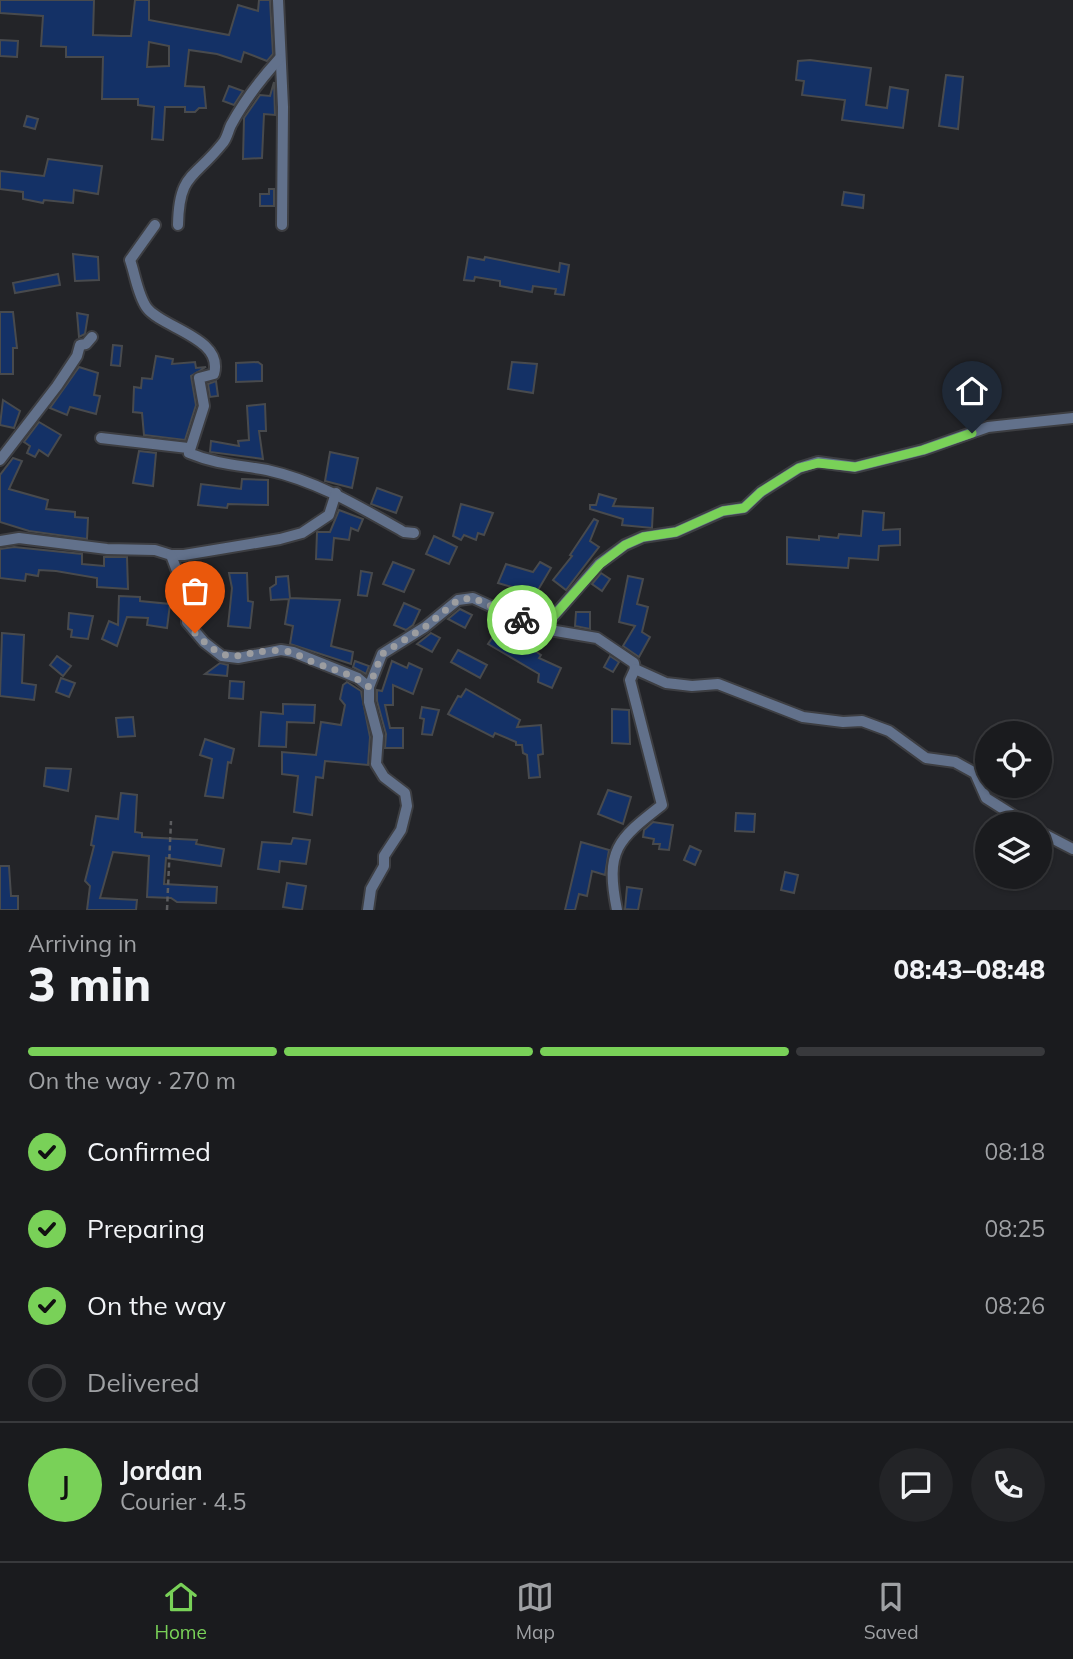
<!DOCTYPE html>
<html lang="en">
<head>
<meta charset="utf-8">
<style>
  :root { --surface:#1a1b1e; --page:#232427; --text:#f1f3f6; --muted:#9fa1a4; --line:#38393c; --accent:#79d158 }
  body { margin:0; font-family:Mulish,sans-serif; background:var(--page); color:var(--text); height:100vh; display:flex; flex-direction:column; font-size:26px; white-space:nowrap }
  * { box-sizing:border-box; margin:0 }
  p { font-size:23px; color:var(--muted) }
  .icon { flex:none; width:38px; height:38px; fill:none; stroke:currentColor; stroke-width:2; stroke-linecap:round; stroke-linejoin:round }
  .map { position:relative; height:910px; overflow:hidden }
  .side { display:flex; flex-direction:column; background:var(--surface); flex:1 }
  .side>* { flex:none }
  .buttons { position:absolute; left:975px; top:721px; display:grid; gap:14px }
  .buttons a { display:grid; place-items:center; width:77px; height:77px; border-radius:50%; background:var(--surface); box-shadow:0 2px 5px #0004,0 0 0 2px var(--line); font-size:35px }
  .pin { position:absolute; display:grid; place-items:center; width:60px; height:60px; color:#fff; margin:-72px -30px; border-radius:50% 50% 50% 0; rotate:-45deg; box-shadow:0 0 7px #0007 }
  .pin .icon { rotate:45deg }
  .courier { position:absolute; display:grid; place-items:center; width:70px; height:70px; margin:-35px; border:5px solid #79d158; border-radius:50%; background:#fff; color:#222; box-shadow:0 2px 9px #0007 }
  .headline em { font-style:normal; font-weight:800 }
  .headline div { display:flex; flex-direction:column-reverse }
  .headline { display:flex; align-items:center; justify-content:space-between; height:119px; padding:0 28px }
  h1 { font-size:46px; font-weight:800; line-height:52px }
  .bar { display:grid; grid-template-columns:repeat(4,1fr); gap:10px 7px; align-content:center; height:84px; padding:0 28px }
  .bar i { height:9px; border-radius:5px; background:var(--line) }
  .bar .selected { background:var(--accent) }
  .bar p { grid-column:span 4 }
  .line { display:flex; align-items:center; gap:18px; padding:0 28px; border-top:2px solid var(--line) }
  .line div { flex:1 }
  .round { display:grid; place-items:center; flex:none; width:74px; height:74px; border-radius:37px; background:var(--page) }
  ol { padding:0 28px; list-style:none }
  li { display:flex; align-items:center; gap:21px; height:77px }
  li p { margin-inline-start:auto }
  li .icon { padding:7px; border-radius:50%; background:var(--accent); color:#111; stroke-width:4 }
  li:last-child { color:var(--muted) }
  li i { width:38px; height:38px; border:4px solid var(--line); border-radius:50% }
  .tabs { display:flex; justify-content:space-around; align-items:center; height:98px; border-top:2px solid var(--line); background:var(--surface); font-size:19px; color:var(--muted) }
  .tabs a { display:grid; justify-items:center; gap:4px }
  .tabs .selected { color:var(--accent) }
  .map>svg:first-child { display:block }
  .building { fill:#143166; stroke:#484a4d; stroke-width:2; fill-rule:evenodd }
  .lines { fill:none; stroke-linecap:round; stroke-linejoin:round }
  .street-casing { stroke:#3d3e42; stroke-width:14 }
  .path { stroke:#5b5c5f; stroke-width:2.5; stroke-dasharray:5 3.5; stroke-linecap:butt }
  .street { stroke:#62718b; stroke-width:10 }
  .done { stroke:#9c9da0; stroke-width:7; stroke-dasharray:0 12.6 }
  .route { stroke:#79d158; stroke-width:9 }
</style>
</head>
<body>
<div class="map">
<svg width="1073" height="910" viewBox="0 0 1073 910">
  <rect width="100%" height="100%" fill="#232428"/>
  <!-- building -->
  <g class="building">
    <path d="M 0,0 L 94,0 L 93,35 L 121,36 L 131,36 L 135,0 L 149,0 L 149,20 L 229,35 L 238,5 L 258,11 L 259,0 L 270,0 L 273,54 L 267,61 L 244,52 L 241,62 L 217,54 L 189,50 L 185,86 L 204,87 L 206,108 L 199,108 L 195,112 L 185,112 L 185,107 L 165,107 L 163,140 L 152,139 L 154,107 L 138,105 L 138,99 L 102,99 L 103,57 L 66,57 L 66,47 L 41,46 L 43,16 L 0,13 ZM 149,42 L 169,46 L 169,66 L 147,67 Z"/>
    <polygon points="0,40 18,41 17,57 0,56"/>
    <polygon points="810,60 871,68 866,105 887,108 890,87 908,90 903,128 842,120 845,100 802,95 804,81 796,80 798,61"/>
    <polygon points="946,75 963,77 958,129 939,126"/>
    <polygon points="274,82 275,115 264,114 262,158 243,159 244,118 260,95 270,96"/>
    <polygon points="229,86 243,91 234,105 223,101"/>
    <polygon points="27,116 38,119 35,129 24,126"/>
    <polygon points="48,159 102,166 98,194 74,190 73,203 44,200 43,203 23,199 23,192 0,189 0,171 44,176"/>
    <polygon points="269,189 274,189 274,206 260,206 260,194 269,194"/>
    <polygon points="844,192 864,195 863,208 842,205"/>
    <polygon points="73,254 98,257 99,280 75,281"/>
    <polygon points="468,257 484,260 485,257 559,272 560,263 569,265 564,295 555,294 556,289 533,286 532,292 500,286 500,281 475,277 474,281 464,280"/>
    <polygon points="58,274 60,285 15,293 13,283"/>
    <polygon points="0,312 13,312 17,348 13,348 13,374 0,374"/>
    <polygon points="77,313 88,315 85,334 79,337"/>
    <polygon points="113,345 122,346 120,366 111,365"/>
    <polygon points="156,356 173,359 172,364 195,362 196,368 206,367 191,376 196,405 185,440 144,435 142,413 133,412 134,387 141,388 142,378 152,379"/>
    <polygon points="258,362 262,365 262,381 236,382 236,363"/>
    <polygon points="512,362 537,364 533,393 508,389"/>
    <polygon points="79,367 98,373 94,395 100,396 96,414 70,407 67,415 50,408"/>
    <polygon points="216,381 218,396 210,397 208,384"/>
    <polygon points="3,400 20,411 14,428 0,425"/>
    <polygon points="265,404 266,431 259,431 263,459 210,452 211,441 239,446 238,441 249,440 247,406"/>
    <polygon points="39,422 61,435 48,456 39,450 35,457 27,453 30,446 24,442"/>
    <polygon points="139,451 156,453 153,486 133,483"/>
    <polygon points="330,452 358,458 352,488 325,481"/>
    <polygon points="13,458 22,461 9,489 48,500 46,509 75,512 75,517 88,518 87,539 29,531 0,522 0,475"/>
    <polygon points="242,479 268,480 268,505 228,504 227,508 198,505 201,484 241,489"/>
    <polygon points="377,488 402,497 396,513 371,504"/>
    <polygon points="599,494 616,499 613,506 653,508 652,528 622,525 623,519 590,509 590,505 596,505"/>
    <polygon points="461,504 493,513 484,535 478,533 476,540 464,535 461,540 453,536"/>
    <polygon points="339,510 363,519 358,531 351,528 349,540 334,538 332,560 316,559 317,532 330,532"/>
    <polygon points="863,511 884,513 883,530 900,529 900,545 879,546 878,560 849,558 848,568 787,564 787,537 819,540 819,536 838,538 839,534 861,536"/>
    <polygon points="594,519 598,521 590,541 599,547 566,590 553,580 572,556 570,555"/>
    <polygon points="434,536 457,547 449,564 426,554"/>
    <polygon points="14,547 82,554 82,564 104,566 104,557 127,557 128,589 97,587 97,578 56,571 39,570 38,576 26,574 25,581 0,578 0,549"/>
    <polygon points="393,562 414,570 404,592 383,584"/>
    <polygon points="540,562 551,568 528,607 513,600 519,589 498,583 506,564 533,572"/>
    <polygon points="361,571 372,573 367,596 358,595"/>
    <polygon points="187,573 206,574 205,592 193,591"/>
    <polygon points="229,573 247,573 248,601 253,602 250,628 228,626 232,588"/>
    <polygon points="601,573 610,579 602,591 592,584"/>
    <polygon points="288,576 290,598 340,600 331,646 353,652 351,664 290,644 293,626 285,624 289,599 271,600 270,588 276,584 276,577"/>
    <polygon points="628,576 643,579 637,604 648,607 642,632 650,637 639,657 623,646 635,626 619,622"/>
    <polygon points="119,596 140,597 140,601 170,604 167,628 147,625 148,618 127,617 117,646 102,639 109,621 118,625"/>
    <polygon points="404,603 420,610 413,625 406,630 394,625"/>
    <polygon points="460,609 472,615 465,628 448,619"/>
    <polygon points="576,612 590,612 590,629 575,626"/>
    <polygon points="69,613 93,616 88,639 71,637 72,630 68,629"/>
    <polygon points="511,630 531,642 528,646 541,655 539,658 561,668 552,688 538,682 539,674 488,644 497,631 506,637"/>
    <polygon points="2,633 24,635 22,683 36,685 34,700 0,696"/>
    <polygon points="431,633 440,638 432,652 417,644"/>
    <polygon points="458,650 487,665 480,678 451,662"/>
    <polygon points="57,656 71,666 63,676 50,665"/>
    <polygon points="610,656 619,662 613,672 604,667"/>
    <polygon points="355,661 369,666 366,674 353,667"/>
    <polygon points="392,661 407,668 409,663 422,669 413,694 393,685 393,705 385,705 390,728 403,728 403,748 385,748 386,734 377,701 377,690 382,691"/>
    <polygon points="220,663 228,665 227,676 205,674"/>
    <polygon points="61,678 75,683 69,697 56,692"/>
    <polygon points="230,681 244,682 243,699 229,698"/>
    <polygon points="347,682 361,691 370,737 368,765 325,761 323,778 316,777 312,815 294,812 298,776 282,774 282,752 316,755 321,722 341,725 345,705 340,699 343,685"/>
    <polygon points="466,689 520,720 517,727 541,725 543,754 538,755 540,777 529,778 527,755 523,753 522,745 516,745 516,742 495,733 493,737 448,714 458,696 461,697"/>
    <polygon points="283,704 315,705 314,723 287,722 286,747 259,746 261,712 283,714"/>
    <polygon points="422,707 439,710 432,735 422,734 424,719 420,718"/>
    <polygon points="612,709 629,710 630,744 612,743"/>
    <polygon points="133,717 135,736 118,737 116,718"/>
    <polygon points="205,739 234,749 231,763 228,762 223,798 205,796 212,759 200,755"/>
    <polygon points="46,768 71,769 68,791 44,786"/>
    <polygon points="608,790 631,797 623,824 598,814"/>
    <polygon points="121,793 137,795 135,832 142,833 142,837 197,840 196,844 224,849 221,866 166,858 164,884 217,887 216,903 177,902 171,898 147,897 149,856 113,852 100,898 137,900 136,910 87,910 90,886 85,881 94,846 91,845 96,816 118,819"/>
    <polygon points="736,813 755,814 754,832 735,831"/>
    <polygon points="653,822 673,825 669,850 659,849 660,844 653,844 654,839 643,837 644,830"/>
    <polygon points="293,838 310,840 306,864 280,861 279,872 258,869 262,842 291,844"/>
    <polygon points="581,842 609,850 605,875 592,871 587,896 579,894 575,910 565,910"/>
    <polygon points="690,846 701,851 695,865 684,860"/>
    <polygon points="0,866 9,866 11,896 18,896 18,910 0,910"/>
    <polygon points="785,872 798,875 794,893 781,890"/>
    <polygon points="287,883 306,886 302,910 283,907"/>
    <polygon points="627,887 642,889 638,910 625,909"/>
  </g>
  <g class="lines">
    <defs>
      <g id="street">
        <polyline points="278,0 283,107 282,225"/>
        <path d="M 155,225 L 130,260 C 135,274 138,296 147,308 C 162,328 224,338 214,374 L 199,378 L 204,406 L 189,453 C 215,464 239,465 267,470 C 317,481 360,507 404,532 L 414,533"/>
        <path d="M 178,225 C 179,173 194,179 222,144 C 227,139 228,131 231,125 C 244,101 261,79 279,59"/>
        <polyline points="101,438 188,448"/>
        <polyline points="0,460 57,386 77,356 80,345 86,344 92,337"/>
        <polyline points="0,541 19,538 107,549 155,550 171,555 184,555 280,539 302,533 329,515 336,493"/>
        <polyline points="171,555 186,595 187,622 204,642 222,656 238,658 281,650 293,652 358,678 369,687 369,702 378,736 376,764 384,777 405,793 407,806 401,830 384,856 384,866 371,889 368,910"/>
        <polyline points="538,628 597,638 634,663 635,669 666,683 692,686 718,684 803,717 843,722 862,721 889,731 926,758 955,762 975,773 986,798 1027,824"/>
        <polyline points="369,687 382,654 425,627 458,600 473,598 538,628 552,618 599,564 625,545 643,537 676,532 723,511 744,508 761,492 799,468 818,462 855,467 923,450 988,427 1073,418"/>
        <polyline points="1040,832 1073,849"/>
        <path d="M 617,910 C 605,850 617,840 662,805 L 630,680 L 635,669"/>
      </g>
    </defs>
    <!-- street casing -->
    <use href="#street" class="street-casing"/>
    <!-- path -->
    <polyline class="path" points="167,910 171,821"/>
    <!-- street -->
    <use href="#street" class="street"/>
  </g>
  <g class="lines">
    <!-- done -->
    <path class="done" d="M 195,633 C 235,674 239,647 284,651 C 295,652 301,657 310,661 C 331,669 351,673 369,687 L 382,654 L 425,627 L 458,600 L 473,598 L 522,620"/>
    <!-- route -->
    <polyline class="route" points="522,620 538,628 552,618 600,564 625,545 643,537 676,532 723,511 744,508 761,492 799,468 818,463 855,467 923,450 972,433"/>
  </g>
</svg>
<div class="buttons">
<a><svg class="icon" aria-label="locate" viewBox="0 0 24 24"><circle cx="12" cy="12" r="6"/><path d="M12 2v4M12 18v4M2 12h4M18 12h4"/></svg></a>
<a><svg class="icon" aria-label="layers" viewBox="0 0 24 24"><path d="M12 4l9 5-9 5-9-5zM3 14l9 5 9-5"/></svg></a>
</div>
<div class="pin" style="left:195px;top:633px;background:#ea580c"><svg class="icon" aria-label="bag" viewBox="0 0 24 24"><path d="M5 8h14l-1 12H6zM9 8a3 3 0 0 1 6 0"/></svg></div>
<div class="pin" style="left:972px;top:433px;background:#1f2937"><svg class="icon" aria-label="home" viewBox="0 0 24 24"><path d="M3 11l9-7 9 7M6 9v11h12V9"/></svg></div>
<div class="courier" style="left:522px;top:620px"><svg class="icon" aria-label="bike" viewBox="0 0 24 24"><circle cx="6" cy="16" r="4"/><circle cx="18" cy="16" r="4"/><path d="M6 16l4-8h5l3 8M10 8l3 8H6M13 5h3"/></svg></div>
</div>
<section class="side">
<div class="headline"><div><h1>3 min</h1><p>Arriving in</p></div><em>08:43–08:48</em></div>
<div class="bar"><i class="selected"></i><i class="selected"></i><i class="selected"></i><i></i><p>On the way · 270 m</p></div>
<ol>
<li><svg class="icon" aria-label="check" viewBox="0 0 24 24"><path d="M5 12l5 5 9-10"/></svg>Confirmed<p>08:18</p></li>
<li><svg class="icon" aria-label="check" viewBox="0 0 24 24"><path d="M5 12l5 5 9-10"/></svg>Preparing<p>08:25</p></li>
<li><svg class="icon" aria-label="check" viewBox="0 0 24 24"><path d="M5 12l5 5 9-10"/></svg>On the way<p>08:26</p></li>
<li><i></i>Delivered</li>
</ol>
<div class="line" style="height:126px"><b class="round" style="background:var(--accent);color:#111">J</b><div><b>Jordan</b><p>Courier · 4.5</p></div><a class="round"><svg class="icon" aria-label="chat" viewBox="0 0 24 24"><path d="M4 5h16v11H9l-5 4z"/></svg></a><a class="round"><svg class="icon" aria-label="phone" viewBox="0 0 24 24"><path d="M5 4h4l2 5-3 2q2 4 5 5l2-3 5 2v4C11 20 4 13 5 4z"/></svg></a></div>
</section>
<nav class="tabs">
<a class="selected"><svg class="icon" aria-label="home" viewBox="0 0 24 24"><path d="M3 11l9-7 9 7M6 9v11h12V9"/></svg>Home</a>
<a><svg class="icon" aria-label="map" viewBox="0 0 24 24"><path d="M3 6l6-2 6 2 6-2v14l-6 2-6-2-6 2zM9 4v14M15 6v14"/></svg>Map</a>
<a><svg class="icon" aria-label="saved" viewBox="0 0 24 24"><path d="M7 4h10v16l-5-4-5 4z"/></svg>Saved</a>
</nav>
</body>
</html>
